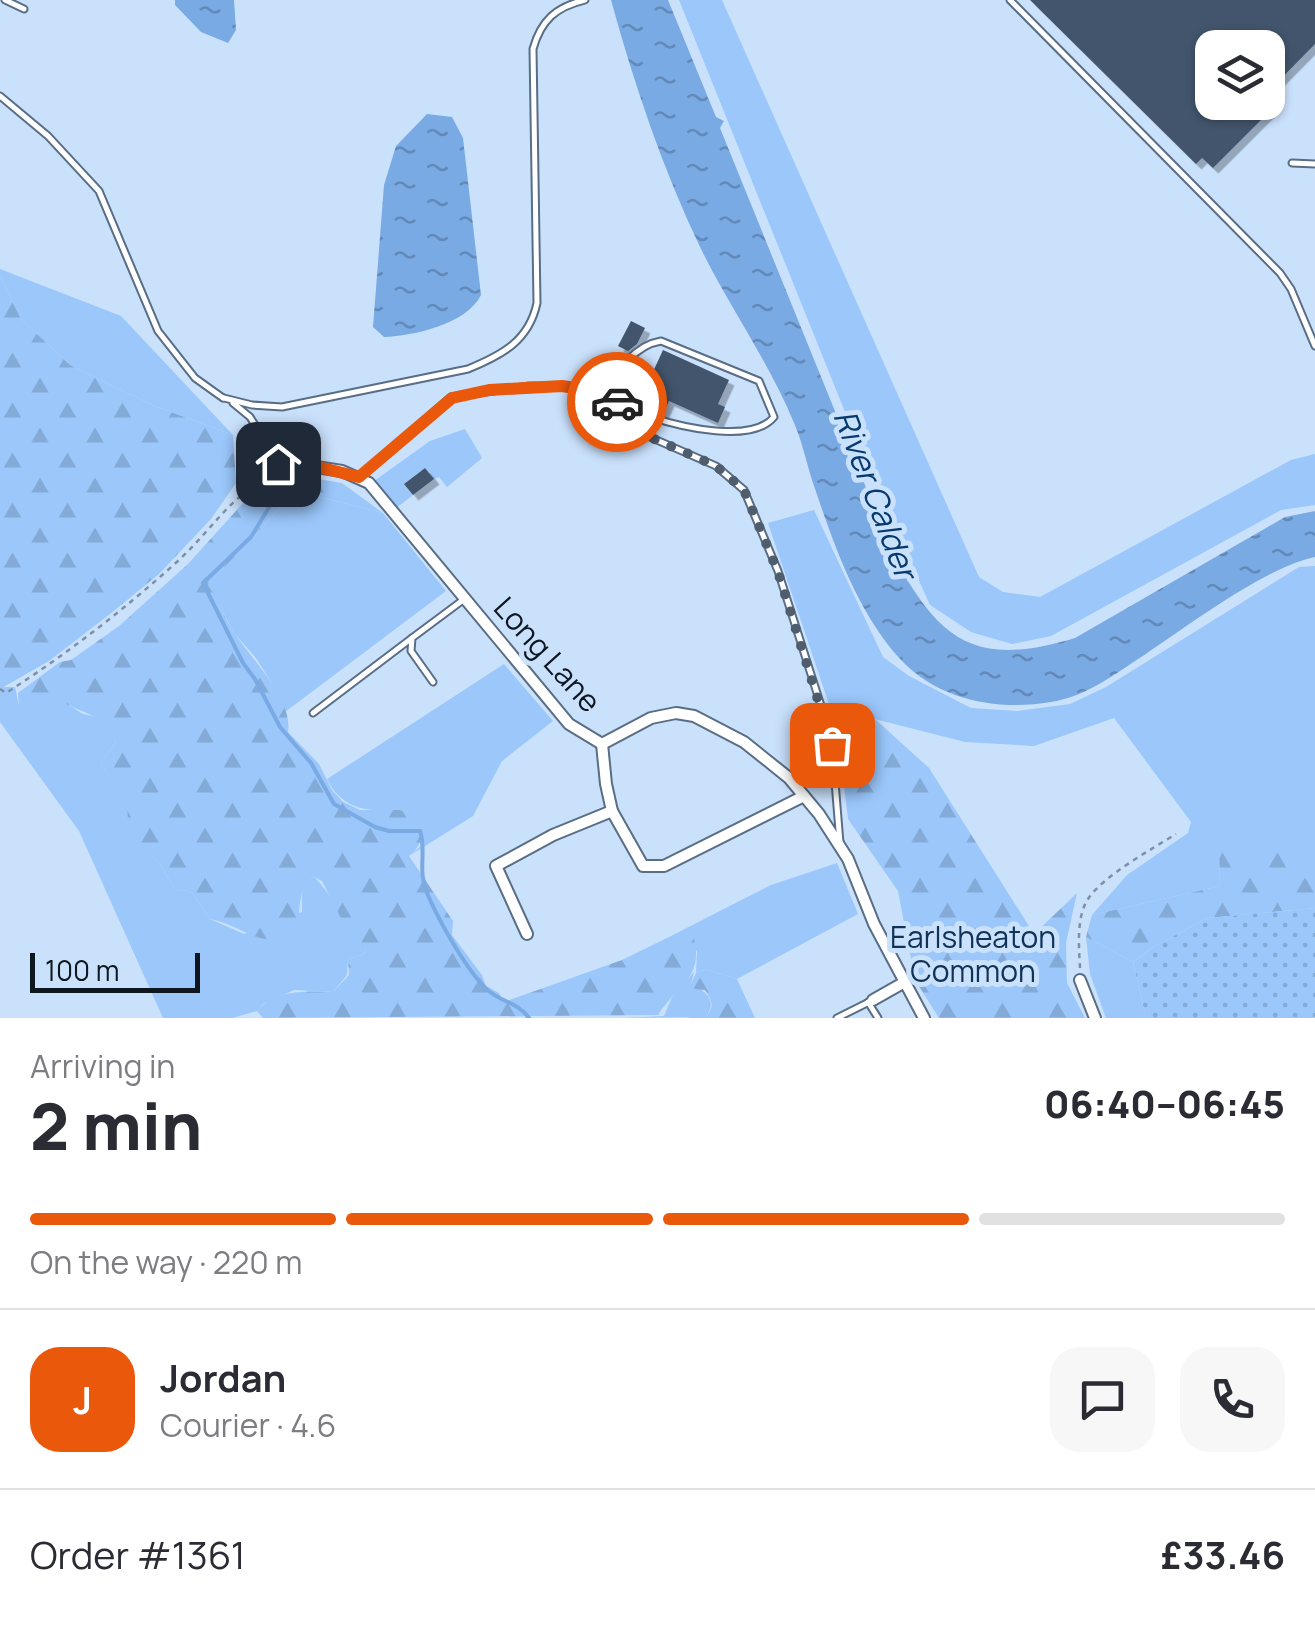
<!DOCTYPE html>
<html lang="en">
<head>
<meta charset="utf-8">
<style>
  :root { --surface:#fff; --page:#f7f7f7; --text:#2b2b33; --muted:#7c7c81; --line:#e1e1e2; --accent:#ea580c }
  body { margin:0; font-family:Manrope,sans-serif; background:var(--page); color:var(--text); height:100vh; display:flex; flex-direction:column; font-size:38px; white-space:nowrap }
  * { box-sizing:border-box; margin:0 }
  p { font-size:32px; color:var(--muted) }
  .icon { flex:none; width:55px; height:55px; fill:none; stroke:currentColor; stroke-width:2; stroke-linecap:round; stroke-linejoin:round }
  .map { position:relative; height:1018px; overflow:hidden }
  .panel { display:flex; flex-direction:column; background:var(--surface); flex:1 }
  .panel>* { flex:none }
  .fabs { position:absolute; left:1195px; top:30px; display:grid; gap:20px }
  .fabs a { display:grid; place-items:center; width:90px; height:90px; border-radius:20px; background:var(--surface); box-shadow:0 2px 8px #0004; font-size:50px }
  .scale { position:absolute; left:30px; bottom:25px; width:170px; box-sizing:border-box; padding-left:10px; border:5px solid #0e1620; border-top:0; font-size:28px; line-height:35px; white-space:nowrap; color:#0e1620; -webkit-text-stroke:8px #cae1fc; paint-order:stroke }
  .pin { position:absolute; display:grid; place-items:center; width:85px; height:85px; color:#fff; margin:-42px; border-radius:20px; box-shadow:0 5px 15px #0006 }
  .courier { position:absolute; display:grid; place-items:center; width:100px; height:100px; margin:-50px; border:8px solid #ea580c; border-radius:50%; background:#fff; color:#222; box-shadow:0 2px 12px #0007 }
  .summary em { font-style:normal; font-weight:800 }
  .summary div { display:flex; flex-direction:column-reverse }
  .summary { display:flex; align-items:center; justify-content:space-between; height:170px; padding:0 30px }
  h1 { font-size:65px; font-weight:800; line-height:75px }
  .bar { display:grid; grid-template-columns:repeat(4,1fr); gap:15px 10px; align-content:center; height:120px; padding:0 30px }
  .bar i { height:12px; border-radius:8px; background:var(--line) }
  .bar .selected { background:var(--accent) }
  .bar p { grid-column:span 4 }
  .line { display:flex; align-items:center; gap:25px; padding:0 30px; border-top:2px solid var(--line) }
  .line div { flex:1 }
  .round { display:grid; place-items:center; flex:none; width:105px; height:105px; border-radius:30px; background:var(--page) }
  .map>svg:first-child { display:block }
  .green { fill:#9bc7fb }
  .forest { fill:url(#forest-firs) }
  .park { fill:url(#park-dots) }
  .water { fill:url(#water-ripples) }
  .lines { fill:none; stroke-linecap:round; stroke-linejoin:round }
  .stream { stroke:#7aaae4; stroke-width:4 }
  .building { fill:#42556c; filter:url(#shadow) }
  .service-casing { stroke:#596d85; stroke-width:9 }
  .minor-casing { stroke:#596d85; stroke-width:14 }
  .path { stroke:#7f90a4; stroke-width:2.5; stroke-dasharray:5 5; stroke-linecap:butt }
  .service { stroke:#fff; stroke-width:5 }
  .minor { stroke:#fff; stroke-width:10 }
  .done { stroke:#505d6d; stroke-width:10; stroke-dasharray:0 18 }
  .route { stroke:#ea580c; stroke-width:12 }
  .labels { text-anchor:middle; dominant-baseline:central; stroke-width:10; stroke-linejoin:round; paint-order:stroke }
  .street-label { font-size:30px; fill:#0e1620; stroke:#cae1fc }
  .park-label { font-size:30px; fill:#103257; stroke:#cae1fc }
  .water-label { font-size:32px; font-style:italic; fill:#063a6e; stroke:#cae1fc }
</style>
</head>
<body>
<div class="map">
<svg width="1315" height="1018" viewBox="0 0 1315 1018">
  <defs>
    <pattern id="forest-firs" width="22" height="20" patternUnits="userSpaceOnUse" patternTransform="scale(2.5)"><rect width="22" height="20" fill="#9bc7fb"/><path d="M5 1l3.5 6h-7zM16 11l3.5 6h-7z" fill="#84aad7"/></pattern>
    <pattern id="park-dots" width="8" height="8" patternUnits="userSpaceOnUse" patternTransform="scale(2.5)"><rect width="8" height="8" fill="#9bc7fb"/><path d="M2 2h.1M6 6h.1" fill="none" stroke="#84aad7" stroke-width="1.8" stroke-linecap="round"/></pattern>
    <pattern id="water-ripples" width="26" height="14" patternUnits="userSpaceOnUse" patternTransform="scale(2.5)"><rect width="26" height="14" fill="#7aaae4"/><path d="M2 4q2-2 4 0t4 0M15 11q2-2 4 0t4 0" fill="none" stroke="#6289b8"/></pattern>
    <filter id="shadow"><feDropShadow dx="5.5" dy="5.5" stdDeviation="0" flood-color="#0004"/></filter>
  </defs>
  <rect width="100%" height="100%" fill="#cae1fc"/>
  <!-- green -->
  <g class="green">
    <polygon points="679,0 722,0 979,577 1003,592 1040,597 1291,460 1315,454 1315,505 1281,510 1051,636 1012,644 971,632 930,605 864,459"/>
    <polygon points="0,269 121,316 233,435 152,405 70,365 21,319 0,276"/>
    <polygon points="465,429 482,458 447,487 439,477 434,479 425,468 405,483 413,495 395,509 374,481 430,441"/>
    <polygon points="296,491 383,513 446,591 285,712 271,682 256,658 234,633 208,585"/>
    <polygon points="814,510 883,657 909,676 971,708 1017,711 1070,704 1106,687 1299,567 1315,566 1315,879 1292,879 1219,848 1220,886 1092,915 1127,875 1188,833 1191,822 1114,718 1034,746 965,742 875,719 837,728 768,523"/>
    <path d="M 504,664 L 553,721 L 502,761 L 473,816 L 409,856 L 420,847 L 423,833 L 400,810 C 368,812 342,810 327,779 Z"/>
    <path d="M 0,687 L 15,687 L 19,706 L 62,701 L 83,714 L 98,717 L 112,730 L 116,742 L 101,763 L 128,805 L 130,834 L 160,864 L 175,890 L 191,891 L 210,919 L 244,934 L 302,912 C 302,897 299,884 314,877 C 323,883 357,936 366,950 L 363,955 L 348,959 L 347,975 L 333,992 L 294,990 L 263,1004 L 257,1011 L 232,1018 L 163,1018 L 79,831 L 0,722 Z"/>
    <polygon points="837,863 858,914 737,979 705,969 696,973 697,951 673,935 771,885"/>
    <polygon points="1086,937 1133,962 1146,1018 1106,1018 1090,974"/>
    <path d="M 694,972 L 691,984 C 706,991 718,1001 706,1017 L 623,1018 L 664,1016 L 672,997 Z"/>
  </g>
  <!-- forest -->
  <g class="forest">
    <polygon points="0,276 21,319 70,365 152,405 233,435 236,483 211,519 159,574 110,614 49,661 0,689"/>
    <path d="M 272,471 L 342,483 L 383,513 L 296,491 L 208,585 C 217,599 223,614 231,628 C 247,654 294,700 288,732 L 319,764 L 332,790 L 343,802 L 360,810 L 400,810 L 420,818 C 424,835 423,844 409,856 L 453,921 L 452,935 L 482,975 L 486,986 L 499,993 L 504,1002 L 622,960 L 673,935 L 684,933 L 694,939 C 704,978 676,986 658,1015 L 263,1018 L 257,1011 C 275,989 307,991 333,992 L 349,975 L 348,959 L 363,955 L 366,950 L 348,932 L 322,881 L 314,877 C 296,885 301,915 297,933 C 259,951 245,926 210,919 L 191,891 L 175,890 L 160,864 L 129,835 L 127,805 L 101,763 L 116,742 C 108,716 84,714 62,702 L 34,708 L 19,706 L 18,693 L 60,662 L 71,660 L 119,626 L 188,564 Z"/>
    <polygon points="875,719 929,768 1034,934 1077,893 1066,943 1067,983 1085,1018 939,1018 915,980 898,891 848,819 837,728"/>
    <polygon points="1219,848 1290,849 1292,878 1315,879 1315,908 1208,918 1153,947 1133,962 1086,937 1092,915 1220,886"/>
    <path d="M 705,969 L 737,979 L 755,1018 L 688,1018 L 696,1013 L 706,1017 C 715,1006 712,1001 705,990 L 695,989 L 691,984 L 696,973 Z"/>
  </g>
  <!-- park -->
  <polygon class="park" points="1315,908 1315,1018 1146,1018 1133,962 1153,947 1208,918"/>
  <!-- water -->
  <g class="water">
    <polygon points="175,0 234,0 236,30 228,43 201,32 175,5"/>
    <path d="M 611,0 L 668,0 L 716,117 L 724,121 L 720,128 L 893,554 C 939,642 976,668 1075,638 L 1285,517 L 1315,511 L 1315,557 C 1262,568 1180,632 1132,663 C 1107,680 1082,697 1051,702 C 1000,711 941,701 903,662 C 857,614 833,542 812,480 C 806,461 802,441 794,423 C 769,362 730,308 701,249 C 663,170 634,84 611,0 Z"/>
    <path d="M 427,114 L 452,117 L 463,138 L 481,295 C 467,324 413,336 384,337 L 373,327 L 384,185 L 396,146 Z"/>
  </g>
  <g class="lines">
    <!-- stream -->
    <path class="stream" d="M 285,481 L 251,537 L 203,583 L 243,663 L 255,679 L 280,727 L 311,763 L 334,804 L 375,827 L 389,831 L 420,831 C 427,850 417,870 427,893 C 438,919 468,974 490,992 C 504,1003 517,1002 529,1018"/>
  </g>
  <!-- building -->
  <g class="building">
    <polygon points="1030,0 1315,0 1315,44 1268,92 1268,48 1212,48 1212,102 1269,102 1274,107 1213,168 1202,158 1196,164"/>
    <polygon points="631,321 645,328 637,344 628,351 618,346"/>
    <polygon points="663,350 729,380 718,404 725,407 718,423 669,401 663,414 642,406 649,391 645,389"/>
    <polygon points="425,468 434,479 413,495 404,484"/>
  </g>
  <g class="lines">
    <defs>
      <g id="service">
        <polyline points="5,0 24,9"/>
        <polyline points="1010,0 1280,273 1291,289 1315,346"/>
        <polyline points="0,96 48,136 99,191 158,331 195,378 223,398"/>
        <polyline points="1292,163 1315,164"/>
        <path d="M 608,393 C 616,370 636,345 661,341 L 759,381 L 774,417 C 752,444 681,427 651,417 C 640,413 632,408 621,407"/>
        <path d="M 224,398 L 252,405 L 282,407 L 468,369 C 502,355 529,341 537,303 L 533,49 C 541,20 556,7 585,0"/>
        <polyline points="233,403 250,417 279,463"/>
        <polyline points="271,474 279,463 297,464"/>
        <polyline points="360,476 451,397 529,386 562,386 608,393 643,434 716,466 744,490 778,571 824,715 832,745 840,843"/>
        <polyline points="433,682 411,651 412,638 463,600"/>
        <polyline points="313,713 412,638"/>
        <polyline points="868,1002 878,1018"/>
        <polyline points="837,1018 873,1000"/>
      </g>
      <g id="minor">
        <polyline points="297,464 342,471 369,483 569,724 602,744 651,718 676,713 694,716 744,742 789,778 819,814 848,859 874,924 924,1018"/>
        <polyline points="602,744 606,784 612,811 643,866 664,866 804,796"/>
        <polyline points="527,934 496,866 553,835 612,811"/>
        <polyline points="1080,980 1095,1018"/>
        <polyline points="873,1000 903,983"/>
      </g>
    </defs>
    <!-- service casing -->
    <use href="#service" class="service-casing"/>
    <!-- minor casing -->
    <use href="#minor" class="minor-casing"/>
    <!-- path -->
    <g class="path">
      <path d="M 0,689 L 6,693 C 67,654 125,609 179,560 C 210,531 226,503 263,479"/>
      <path d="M 1080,968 C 1079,948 1076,917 1088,899 C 1103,876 1152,849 1176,834"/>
    </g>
    <!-- service -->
    <use href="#service" class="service"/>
    <!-- minor -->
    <use href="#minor" class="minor"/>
  </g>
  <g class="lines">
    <!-- done -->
    <polyline class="done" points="617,402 643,434 716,466 744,490 778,572 832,745"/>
    <!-- route -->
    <polyline class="route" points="278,464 314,466 359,477 452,398 489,390 562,386 608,393 617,402"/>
  </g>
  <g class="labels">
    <!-- street labels -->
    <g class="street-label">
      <text transform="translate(548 654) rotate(48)">Long Lane</text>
    </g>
    <!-- park labels -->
    <g class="park-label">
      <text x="973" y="936">Earlsheaton<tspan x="973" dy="34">Common</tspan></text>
    </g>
    <!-- water labels -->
    <g class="water-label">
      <text transform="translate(876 494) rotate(69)">River Calder</text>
    </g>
  </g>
</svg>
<div class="fabs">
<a><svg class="icon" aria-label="layers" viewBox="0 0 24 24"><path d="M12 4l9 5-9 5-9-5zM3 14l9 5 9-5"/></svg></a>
</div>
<div class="scale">100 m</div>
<div class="pin" style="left:832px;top:745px;background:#ea580c"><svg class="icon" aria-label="bag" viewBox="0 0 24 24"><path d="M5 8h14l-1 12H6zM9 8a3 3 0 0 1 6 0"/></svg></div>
<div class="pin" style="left:278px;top:464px;background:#1f2937"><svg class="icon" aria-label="home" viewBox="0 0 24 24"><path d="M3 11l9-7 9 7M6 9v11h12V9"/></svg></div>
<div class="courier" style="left:617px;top:402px"><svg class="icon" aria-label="car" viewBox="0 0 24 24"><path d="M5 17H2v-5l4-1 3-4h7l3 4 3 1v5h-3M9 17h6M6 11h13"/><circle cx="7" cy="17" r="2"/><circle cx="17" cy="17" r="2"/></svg></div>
</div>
<section class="panel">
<div class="summary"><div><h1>2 min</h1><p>Arriving in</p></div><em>06:40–06:45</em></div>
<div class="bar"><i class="selected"></i><i class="selected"></i><i class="selected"></i><i></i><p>On the way · 220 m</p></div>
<div class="line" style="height:180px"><b class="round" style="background:var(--accent);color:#fff">J</b><div><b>Jordan</b><p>Courier · 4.6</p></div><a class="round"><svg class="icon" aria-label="chat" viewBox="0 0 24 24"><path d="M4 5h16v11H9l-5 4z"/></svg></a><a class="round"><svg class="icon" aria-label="phone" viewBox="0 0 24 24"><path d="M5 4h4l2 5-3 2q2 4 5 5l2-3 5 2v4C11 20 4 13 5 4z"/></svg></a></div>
<div class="line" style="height:130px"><div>Order #1361</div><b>£33.46</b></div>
</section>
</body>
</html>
